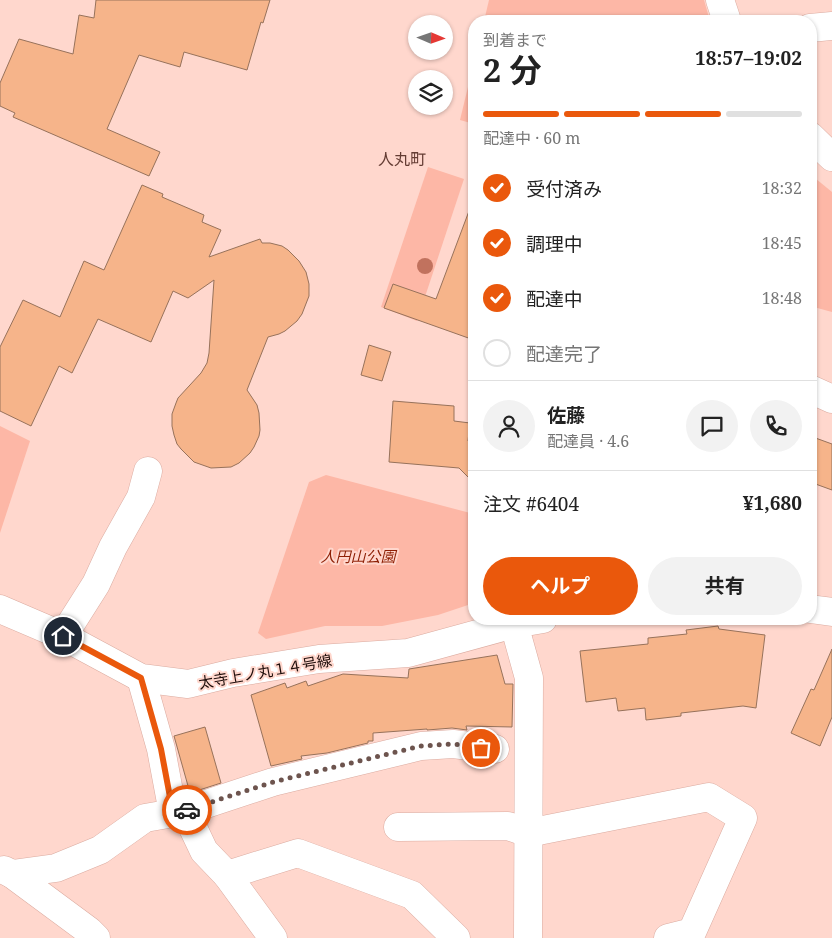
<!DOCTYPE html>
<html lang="ja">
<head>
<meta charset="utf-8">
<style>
  :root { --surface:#fff; --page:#f2f2f2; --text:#222; --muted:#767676; --line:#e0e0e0; --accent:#ea580c }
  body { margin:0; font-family:"Noto Serif","Noto Sans JP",serif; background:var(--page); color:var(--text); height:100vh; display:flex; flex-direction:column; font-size:19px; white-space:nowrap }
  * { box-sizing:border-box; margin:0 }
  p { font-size:16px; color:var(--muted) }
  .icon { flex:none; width:28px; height:28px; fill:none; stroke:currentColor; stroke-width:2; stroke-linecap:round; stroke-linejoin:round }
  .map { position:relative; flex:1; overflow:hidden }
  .drawer { position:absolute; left:468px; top:15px; width:349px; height:610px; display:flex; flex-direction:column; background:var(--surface); border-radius:20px; box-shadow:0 1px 4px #0004 }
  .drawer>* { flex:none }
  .needle { width:32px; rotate:92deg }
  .fabs { position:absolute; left:408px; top:15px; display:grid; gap:10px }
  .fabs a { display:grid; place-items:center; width:45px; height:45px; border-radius:50%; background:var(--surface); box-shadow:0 1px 4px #0004; font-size:25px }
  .pin { position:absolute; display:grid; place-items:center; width:42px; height:42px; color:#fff; margin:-21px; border:2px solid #fff; border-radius:50%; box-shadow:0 1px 5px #0007 }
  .courier { position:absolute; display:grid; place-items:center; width:50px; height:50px; margin:-25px; border:4px solid #ea580c; border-radius:50%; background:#fff; color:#222; box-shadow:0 1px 6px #0007 }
  .head em { font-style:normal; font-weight:700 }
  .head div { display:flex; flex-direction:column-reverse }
  .head { display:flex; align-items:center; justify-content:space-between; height:85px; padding:0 15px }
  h1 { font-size:32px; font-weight:700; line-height:38px }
  .bar { display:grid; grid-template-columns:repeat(4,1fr); gap:8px 5px; align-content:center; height:60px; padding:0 15px }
  .bar i { height:6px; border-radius:4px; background:var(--line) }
  .bar .active { background:var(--accent) }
  .bar p { grid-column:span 4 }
  .line { display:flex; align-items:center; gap:12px; padding:0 15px; border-top:1px solid var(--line) }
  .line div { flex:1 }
  .round { display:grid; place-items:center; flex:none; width:52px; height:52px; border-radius:26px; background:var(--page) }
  ol { padding:0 15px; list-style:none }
  li { display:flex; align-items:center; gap:15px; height:55px }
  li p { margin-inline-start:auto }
  li .icon { padding:5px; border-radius:50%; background:var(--accent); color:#fff; stroke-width:4 }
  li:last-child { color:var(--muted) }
  li i { width:28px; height:28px; border:2px solid var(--line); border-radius:50% }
  .cta { display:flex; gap:10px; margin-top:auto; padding:10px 15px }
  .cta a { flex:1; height:58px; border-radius:30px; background:var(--accent); color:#fff; font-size:20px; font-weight:700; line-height:58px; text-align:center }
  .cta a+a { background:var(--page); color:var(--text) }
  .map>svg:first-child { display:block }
  .green { fill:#fdb7a6 }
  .building { fill:#f6b48a; stroke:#97725b }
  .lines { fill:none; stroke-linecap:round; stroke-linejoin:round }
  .minor-casing { stroke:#dbaba0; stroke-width:29 }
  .minor { stroke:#fff; stroke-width:28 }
  .tree { fill:#c1725e }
  .done { stroke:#6d544e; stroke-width:5; stroke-dasharray:0 9 }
  .route { stroke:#ea580c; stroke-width:6 }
  .labels { text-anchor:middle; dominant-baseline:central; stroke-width:4; stroke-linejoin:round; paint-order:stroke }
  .park-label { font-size:15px; font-style:italic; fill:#8e1f04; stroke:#ffd7cd }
  .street-label { font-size:15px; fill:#1e0d0a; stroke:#ffd7cd }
  .neighbourhood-label { font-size:16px; fill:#643c33; stroke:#ffd7cd }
</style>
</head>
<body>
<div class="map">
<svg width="832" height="938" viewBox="0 0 832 938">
  <rect width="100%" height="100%" fill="#ffd7cd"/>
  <!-- green -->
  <g class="green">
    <polygon points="489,0 704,0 710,21 484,21"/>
    <polygon points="474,62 474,124 460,120"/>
    <polygon points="428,167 464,179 417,321 381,307"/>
    <polygon points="810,174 832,192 832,312 810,306"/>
    <polygon points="0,426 30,441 0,533"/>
    <polygon points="326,475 474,514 474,603 438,615 382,626 325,626 266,639 258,633 309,482"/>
  </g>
  <!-- building -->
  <g class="building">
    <polygon points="96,0 270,0 263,23 261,22 247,70 184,52 180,67 139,55 107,129 160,152 149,176 13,117 15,113 0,106 0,83 19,39 73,54 79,15 94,18"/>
    <polygon points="142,185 163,194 162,197 204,215 202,222 221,230 209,257 260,239 262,243 270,243 282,246 288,250 299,261 306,272 309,284 309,296 302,314 297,321 285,331 279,334 268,337 247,390 257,405 259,413 260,430 259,436 254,447 250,453 239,463 231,467 211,468 194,462 181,449 177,444 174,435 172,426 172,414 176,403 178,398 201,373 207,363 209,353 214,280 188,298 173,291 151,342 98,319 72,373 59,366 31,426 0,411 0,347 23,300 60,317 84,261 104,270"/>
    <polygon points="472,203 474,203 474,340 384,308 393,284 436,299"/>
    <polygon points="369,345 391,352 382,381 361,375"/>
    <polygon points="393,401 454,406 454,421 470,423 468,441 474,441 474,483 459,468 389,462"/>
    <polygon points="810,436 832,444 832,490 810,482"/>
    <polygon points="718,626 719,629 765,635 756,708 743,706 681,713 681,716 646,720 645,708 618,711 616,698 586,702 580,651 648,644 648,638 687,634 686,630"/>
    <polygon points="832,649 832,717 820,746 791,733 811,689 814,690"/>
    <polygon points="497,655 505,684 513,684 512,727 466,726 467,730 452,728 427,730 427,729 373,733 373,741 368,741 368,743 327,753 301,756 302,759 271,766 251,695 285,683 287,688 306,681 308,686 343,674 408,678 409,669"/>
    <polygon points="205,727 221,783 190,793 174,736"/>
  </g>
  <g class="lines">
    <defs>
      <g id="minor">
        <polyline points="720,0 727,21"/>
        <polyline points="810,28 832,26"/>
        <polyline points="810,136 832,157"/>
        <polyline points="810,389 832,399"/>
        <polyline points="0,609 63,636 141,678 188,684 233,673 319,659 408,653 514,624 543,619"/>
        <polyline points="810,609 832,612"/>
        <polyline points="514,624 529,678 528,938"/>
        <polyline points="63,636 96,584 113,547 141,497 148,471"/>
        <polyline points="141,678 161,749 173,813"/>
        <polyline points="185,811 204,851 227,875 298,853 412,895 456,938"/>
        <polyline points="398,827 508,826 528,833 709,797 743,818 692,932 668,938"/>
        <polyline points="4,870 12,874 89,931 96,938"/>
        <polyline points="12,874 56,868 100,850 145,818 185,811 273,782 421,746 453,744 495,749"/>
        <polyline points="227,875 273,938"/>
      </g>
    </defs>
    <!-- minor casing -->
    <use href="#minor" class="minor-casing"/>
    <!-- minor -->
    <use href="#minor" class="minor"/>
  </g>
  <!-- trees -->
  <circle class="tree" cx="425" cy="266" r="8"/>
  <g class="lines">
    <!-- done -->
    <polyline class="done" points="187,810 273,782 421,746 453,744 481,748"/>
    <!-- route -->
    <polyline class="route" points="63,636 141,678 161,749 173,813 187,810"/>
  </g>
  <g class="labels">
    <!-- park labels -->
    <g class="park-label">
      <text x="358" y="556">人円山公園</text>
    </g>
    <!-- street labels -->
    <g class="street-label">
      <text transform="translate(265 671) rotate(-10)">太寺上ノ丸１４号線</text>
    </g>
    <!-- neighbourhood labels -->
    <g class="neighbourhood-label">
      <text x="402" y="159">人丸町</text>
    </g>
  </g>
</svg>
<div class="fabs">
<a><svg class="needle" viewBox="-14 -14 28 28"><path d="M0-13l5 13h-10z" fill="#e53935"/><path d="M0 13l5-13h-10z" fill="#767676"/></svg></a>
<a><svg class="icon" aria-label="layers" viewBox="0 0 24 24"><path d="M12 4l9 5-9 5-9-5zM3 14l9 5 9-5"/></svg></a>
</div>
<div class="pin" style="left:481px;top:748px;background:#ea580c"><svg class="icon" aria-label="bag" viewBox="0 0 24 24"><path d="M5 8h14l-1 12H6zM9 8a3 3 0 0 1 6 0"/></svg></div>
<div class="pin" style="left:63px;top:636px;background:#1f2937"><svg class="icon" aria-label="home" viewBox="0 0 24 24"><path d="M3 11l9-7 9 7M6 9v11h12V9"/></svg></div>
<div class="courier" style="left:187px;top:810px"><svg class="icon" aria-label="car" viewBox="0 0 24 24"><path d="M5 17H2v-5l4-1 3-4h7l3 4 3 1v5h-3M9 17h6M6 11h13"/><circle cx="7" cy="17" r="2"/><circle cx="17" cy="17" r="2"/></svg></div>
<section class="drawer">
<div class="head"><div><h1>2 分</h1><p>到着まで</p></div><em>18:57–19:02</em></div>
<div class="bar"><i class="active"></i><i class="active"></i><i class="active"></i><i></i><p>配達中 · 60 m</p></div>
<ol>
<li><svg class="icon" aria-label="check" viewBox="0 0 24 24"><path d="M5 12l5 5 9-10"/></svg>受付済み<p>18:32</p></li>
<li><svg class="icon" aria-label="check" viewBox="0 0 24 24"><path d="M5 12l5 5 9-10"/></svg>調理中<p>18:45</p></li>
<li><svg class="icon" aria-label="check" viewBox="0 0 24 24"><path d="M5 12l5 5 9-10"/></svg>配達中<p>18:48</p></li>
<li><i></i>配達完了</li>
</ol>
<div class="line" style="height:90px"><a class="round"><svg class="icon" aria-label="person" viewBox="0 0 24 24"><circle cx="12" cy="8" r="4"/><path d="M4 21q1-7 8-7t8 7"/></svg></a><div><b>佐藤</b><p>配達員 · 4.6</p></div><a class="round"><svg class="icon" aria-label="chat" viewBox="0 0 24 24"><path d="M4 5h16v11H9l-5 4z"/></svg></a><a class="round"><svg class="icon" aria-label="phone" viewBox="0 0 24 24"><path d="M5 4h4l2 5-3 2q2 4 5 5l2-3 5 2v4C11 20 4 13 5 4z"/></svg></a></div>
<div class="line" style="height:65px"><div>注文 #6404</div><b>¥1,680</b></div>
<div class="cta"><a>ヘルプ</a><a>共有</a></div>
</section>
</div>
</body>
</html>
